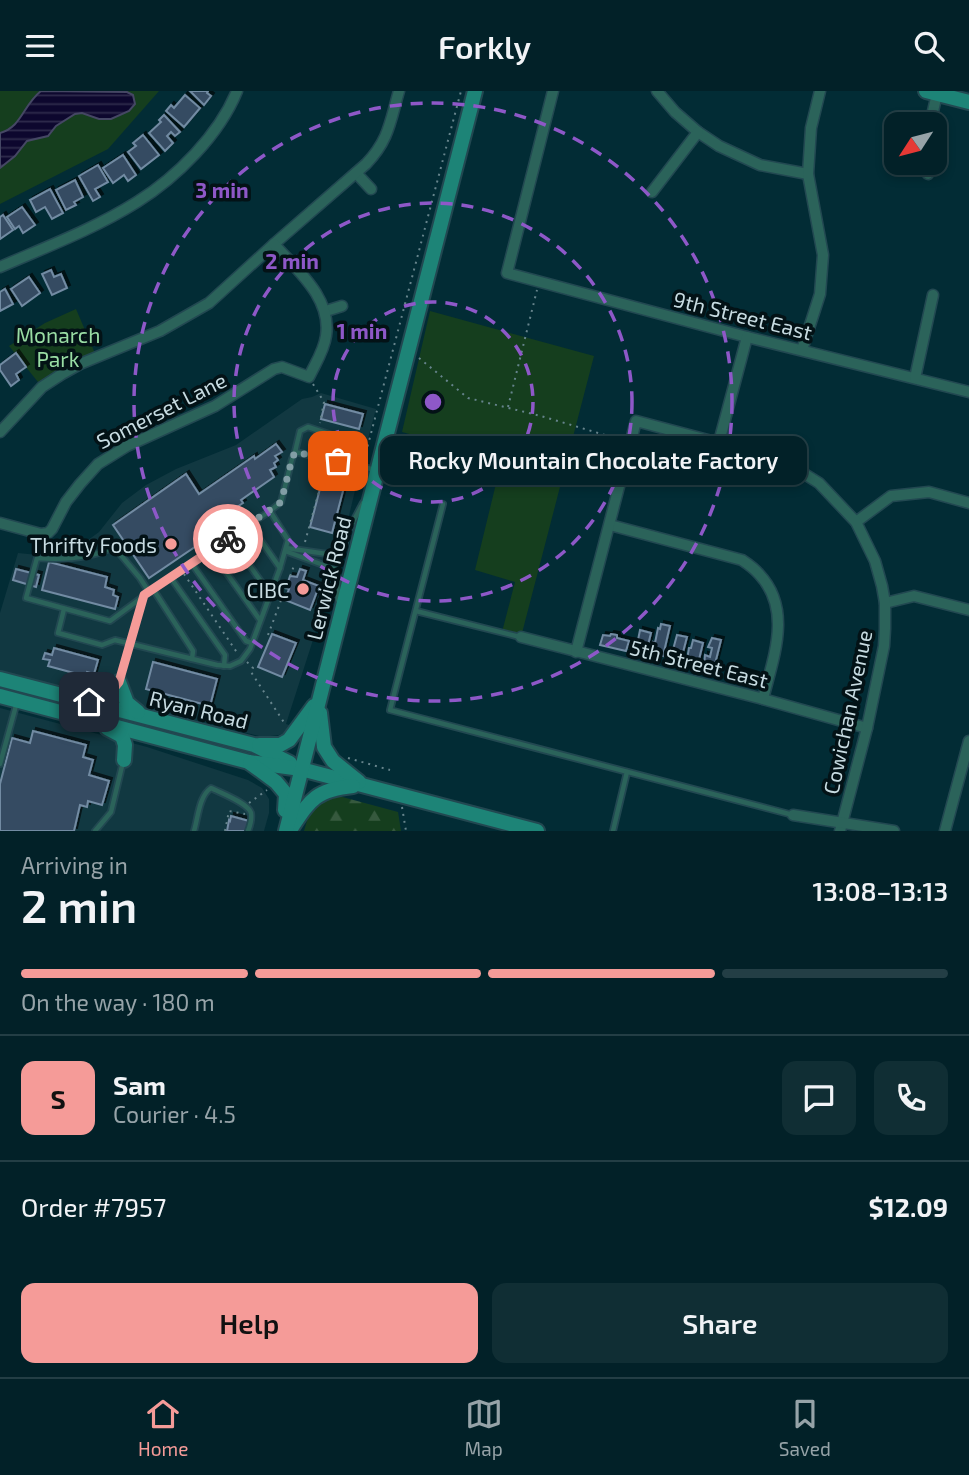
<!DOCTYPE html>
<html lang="en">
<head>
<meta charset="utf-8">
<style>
  :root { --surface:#022128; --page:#102e34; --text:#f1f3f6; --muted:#96a3a8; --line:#233e45; --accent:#f59b98 }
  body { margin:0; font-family:"Exo 2",sans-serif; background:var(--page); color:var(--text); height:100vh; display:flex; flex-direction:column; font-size:26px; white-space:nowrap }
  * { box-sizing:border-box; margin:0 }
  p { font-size:23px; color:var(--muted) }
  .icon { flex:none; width:38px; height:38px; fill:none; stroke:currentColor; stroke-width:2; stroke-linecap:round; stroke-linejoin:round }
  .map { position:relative; height:740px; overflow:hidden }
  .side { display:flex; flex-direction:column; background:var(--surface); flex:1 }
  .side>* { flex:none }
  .needle { width:46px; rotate:234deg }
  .tools { position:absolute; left:884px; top:21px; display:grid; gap:14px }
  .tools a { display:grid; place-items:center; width:63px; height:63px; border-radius:14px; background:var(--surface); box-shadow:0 4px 10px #0003,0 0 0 2px var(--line); font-size:35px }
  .pin { position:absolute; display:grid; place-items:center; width:60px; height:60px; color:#fff; margin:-30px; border-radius:14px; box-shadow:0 4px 10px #0006 }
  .courier { position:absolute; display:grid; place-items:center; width:70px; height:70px; margin:-35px; border:5px solid #f59b98; border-radius:50%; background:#fff; color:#222; box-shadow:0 2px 9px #0007 }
  .bubble { position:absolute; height:49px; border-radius:14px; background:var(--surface); box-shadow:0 4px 10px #0003,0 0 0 2px var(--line); font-size:23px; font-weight:600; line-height:49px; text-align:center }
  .head em { font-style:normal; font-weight:600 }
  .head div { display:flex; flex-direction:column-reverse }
  .head { display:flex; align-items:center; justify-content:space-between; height:119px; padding:0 21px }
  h1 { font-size:46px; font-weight:600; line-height:52px }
  .bar { display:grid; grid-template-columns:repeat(4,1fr); gap:10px 7px; align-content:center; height:84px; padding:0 21px }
  .bar i { height:9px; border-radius:5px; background:var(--line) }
  .bar .selected { background:var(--accent) }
  .bar p { grid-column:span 4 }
  .line { display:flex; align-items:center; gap:18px; padding:0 21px; border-top:2px solid var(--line) }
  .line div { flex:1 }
  .round { display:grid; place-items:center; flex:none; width:74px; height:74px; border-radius:14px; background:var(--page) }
  .primary-button { display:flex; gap:14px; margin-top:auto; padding:14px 21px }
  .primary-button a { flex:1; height:80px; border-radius:14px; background:var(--accent); color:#111; font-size:28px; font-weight:600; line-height:80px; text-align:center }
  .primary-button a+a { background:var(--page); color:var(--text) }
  header { display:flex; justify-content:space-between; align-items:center; height:91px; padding:0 21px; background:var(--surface); font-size:32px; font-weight:600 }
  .menu { display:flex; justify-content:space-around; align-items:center; height:98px; border-top:2px solid var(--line); background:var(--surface); font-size:19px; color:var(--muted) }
  .menu a { display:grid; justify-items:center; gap:4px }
  .menu .selected { color:var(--accent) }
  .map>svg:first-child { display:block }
  .built { fill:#113841 }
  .green { fill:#153e1e }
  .forest { fill:url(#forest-firs) }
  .water { fill:url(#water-rules); stroke:#454764; stroke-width:2 }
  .building { fill:#364c62; stroke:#728ba3; stroke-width:2; filter:url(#shadow) }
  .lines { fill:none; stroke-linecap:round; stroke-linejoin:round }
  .lane-casing { stroke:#224851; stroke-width:8 }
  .street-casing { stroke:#224851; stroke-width:13 }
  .secondary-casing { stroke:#224851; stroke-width:18 }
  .path { stroke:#66848c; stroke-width:2; stroke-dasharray:2 5; stroke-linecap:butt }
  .lane { stroke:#2b635a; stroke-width:4.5 }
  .street { stroke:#2b635a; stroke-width:10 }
  .secondary { stroke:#1d8477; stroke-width:14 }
  .done { stroke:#829ea5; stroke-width:7; stroke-dasharray:0 12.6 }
  .route { stroke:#f59b98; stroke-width:9 }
  .ring { fill:none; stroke:#8e58c8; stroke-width:3.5; stroke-dasharray:12 9 }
  .poi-dot { fill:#f59b98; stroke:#031216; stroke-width:2.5 }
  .labels { text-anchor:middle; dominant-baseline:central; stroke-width:7; stroke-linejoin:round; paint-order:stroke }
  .street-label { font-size:21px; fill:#c7dbe1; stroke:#031216 }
  .park-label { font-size:21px; fill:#99dda4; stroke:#031216 }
  .poi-label { font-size:21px; fill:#c7dbe1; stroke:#031216; text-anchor:end }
  .centre { fill:#8e58c8; stroke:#031216; stroke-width:3.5 }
  .ring-label { font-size:21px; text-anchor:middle; font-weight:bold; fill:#8e58c8; stroke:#031216; stroke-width:7; stroke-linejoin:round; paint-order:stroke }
</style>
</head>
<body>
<header><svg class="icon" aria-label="menu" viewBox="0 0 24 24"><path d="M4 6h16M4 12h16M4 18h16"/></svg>Forkly<svg class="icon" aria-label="search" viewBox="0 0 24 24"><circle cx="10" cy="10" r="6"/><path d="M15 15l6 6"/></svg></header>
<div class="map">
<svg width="969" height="740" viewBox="0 0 969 740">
  <defs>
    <pattern id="forest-firs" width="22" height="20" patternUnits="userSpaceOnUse" patternTransform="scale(1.75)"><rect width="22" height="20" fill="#153e1e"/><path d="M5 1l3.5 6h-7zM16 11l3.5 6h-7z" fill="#36593e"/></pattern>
    <pattern id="water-rules" width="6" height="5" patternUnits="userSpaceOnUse" patternTransform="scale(1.75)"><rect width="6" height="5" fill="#0d072e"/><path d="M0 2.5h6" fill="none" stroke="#2f2b4c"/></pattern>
    <filter id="shadow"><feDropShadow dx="3" dy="-3" stdDeviation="0" flood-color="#0009"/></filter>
  </defs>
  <rect width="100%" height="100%" fill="#022c35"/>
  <!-- built -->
  <g class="built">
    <polygon points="321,302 376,318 363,366 338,471 286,633 289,634 289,640 279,644 263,646 0,581 0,522 18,462 48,465 73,460 99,441 122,412 146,394 176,378 236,354 302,308 312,306"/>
    <polygon points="0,617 147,656 248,689 262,697 269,708 269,722 264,740 0,740"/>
  </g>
  <!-- green -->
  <g class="green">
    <polygon points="0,0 159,0 108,58 0,113"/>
    <polygon points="76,218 97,267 42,296 9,255 45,232"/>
    <polygon points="430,220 594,265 521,546 502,541 515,491 475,479 502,368 402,341"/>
  </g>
  <!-- forest -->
  <polygon class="forest" points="335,704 398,721 401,740 304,740 310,720"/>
  <!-- water -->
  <path class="water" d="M 41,0 L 127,1 L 133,4 L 135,13 L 129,20 L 111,28 L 99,28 L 82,22 L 75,23 L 56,35 L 48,45 L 27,50 L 15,65 L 0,77 L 0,42 C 22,36 23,14 41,0 Z"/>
  <!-- building -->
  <g class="building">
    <polygon points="190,0 208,0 207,2 211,5 204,14"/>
    <polygon points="185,4 200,17 184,36 166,20 171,14 174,17"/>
    <polygon points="164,24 180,41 175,45 171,41 167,45 173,52 165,60 149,42 161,31 159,29"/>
    <polygon points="143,44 159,64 141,78 128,61 136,55 133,52"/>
    <polygon points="123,64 136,84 128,90 124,84 113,92 103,77"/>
    <polygon points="98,74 108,91 95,98 100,106 93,110 79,85"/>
    <polygon points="75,89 83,106 74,111 76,114 66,119 56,99"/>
    <polygon points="50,98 63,122 52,128 45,116 36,121 30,109"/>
    <polygon points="22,116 35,134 23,142 19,135 15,138 7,126"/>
    <polygon points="3,124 13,139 0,148 0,126"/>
    <polygon points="51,179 54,186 61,183 67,197 52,204 42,183"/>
    <polygon points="29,186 40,202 22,215 11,198"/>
    <polygon points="5,198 13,213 0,220 0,201"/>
    <polygon points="16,262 26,276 16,283 19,289 11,295 0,279 0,274"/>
    <polygon points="325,313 363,323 359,338 321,328"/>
    <polygon points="276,353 282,361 275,365 278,369 274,372 276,376 270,379 274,386 241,409 243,412 206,437 211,445 149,487 113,434 186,383 199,403 254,365 255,368"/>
    <polygon points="322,390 344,396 332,442 310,436"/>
    <polygon points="49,471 107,486 105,496 114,499 113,504 118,506 115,518 42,499"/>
    <polygon points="16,478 39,484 36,496 13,489"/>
    <polygon points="300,478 306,480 303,489 319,495 310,519 285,509 289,498 286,497 290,485 297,486"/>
    <polygon points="661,533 670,535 663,565 652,562 653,560 650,559 653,551 655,552 658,537 660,538"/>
    <polygon points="640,539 651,542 648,554 651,554 650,560 647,560 646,561 636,559"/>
    <polygon points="272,543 296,552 282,586 258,576"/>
    <polygon points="611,543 617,544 617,547 629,550 626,560 600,554 603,544 610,545"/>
    <polygon points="677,544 687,546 681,569 671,566"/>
    <polygon points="712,547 721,549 714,577 704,574 705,564 710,566 712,557 708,556"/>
    <polygon points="693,549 703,552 697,577 686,574 689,557 691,557"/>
    <polygon points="54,557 98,569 94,583 87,581 85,585 48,575 50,569 43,568 45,562 52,564"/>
    <polygon points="153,571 217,588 210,615 146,598"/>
    <polygon points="731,577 756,584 753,594 733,589 735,584 730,583"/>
    <polygon points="33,640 86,654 83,666 93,669 89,684 109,690 102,714 88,710 87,716 80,714 74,740 0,740 0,693 12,647 30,652"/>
    <polygon points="231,725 249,730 247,740 227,740 229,729 230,730"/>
  </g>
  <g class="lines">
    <defs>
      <g id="lane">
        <polyline points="295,361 300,340 308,336 356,352"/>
        <polyline points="443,413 390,619 793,724"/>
        <polyline points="250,434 280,477"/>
        <polyline points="230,447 270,503"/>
        <polyline points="286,457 334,464 344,457 347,442 363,412"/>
        <polyline points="211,460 260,529"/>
        <polyline points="285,460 337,479 338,509"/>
        <polyline points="192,473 246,550 252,552"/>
        <polyline points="171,487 225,564 224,575"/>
        <polyline points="153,498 193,560 192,568"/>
        <path d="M 144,505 L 110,530 L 26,507 L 37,467 C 63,469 90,468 114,456 L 140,487 L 149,501"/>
        <polyline points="64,518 58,542 102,554 115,549 217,574 230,575 241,570 250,558 280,477 288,449 270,420"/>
        <polyline points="416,520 520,546"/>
        <polyline points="119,590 144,504 270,420 281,411 292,368 295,361 376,379"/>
        <polyline points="0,673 17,611"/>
        <polyline points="95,740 111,721 123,671"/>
        <path d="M 194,740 C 198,727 199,705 211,697 C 221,702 248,712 251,722 C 252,728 250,735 248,740"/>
        <polyline points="613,740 627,681"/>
      </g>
      <g id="street">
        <polyline points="553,0 507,182 747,246 969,301"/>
        <polyline points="657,0 675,21 698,41 719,55 760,74 808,83"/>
        <polyline points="930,33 937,3"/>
        <polyline points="926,72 928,83"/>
        <polyline points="356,82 371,98"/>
        <polyline points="652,101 698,41"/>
        <path d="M 0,176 C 46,156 94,138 137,111 C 177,86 219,44 237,0"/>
        <polyline points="326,220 342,215"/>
        <polyline points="802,259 820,203 823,164 808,83 811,37 820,0"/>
        <polyline points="915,287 933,204"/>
        <path d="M 0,341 L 42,296 L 62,283 L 80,273 L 160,240 L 209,212 L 274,153 L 366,73 C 389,49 390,31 399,0"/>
        <polyline points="719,351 747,246"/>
        <polyline points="856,431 891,405 929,401 969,412"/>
        <path d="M 0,432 L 41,443 L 48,442 L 52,438 L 66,411 L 80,393 L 98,373 L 127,355 L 215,315 L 274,278 L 282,276 L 309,286 C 315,273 324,260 326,245 C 332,207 297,179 274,153"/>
        <path d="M 610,434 L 742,469 C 748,473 754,477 759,483 C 793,519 773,567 763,608"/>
        <polyline points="885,512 914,505 969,519"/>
        <polyline points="521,546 763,608 867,637"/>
        <polyline points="576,561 636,330 757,362 790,374 819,392 856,431 875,470 882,495 885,512 885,538 884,555 867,637 840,740"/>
        <polyline points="793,724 894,740"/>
        <polyline points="945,740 969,650"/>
      </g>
      <g id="secondary">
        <polyline points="926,0 969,11"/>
        <polyline points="0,588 254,654 290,672"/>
        <polyline points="119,591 127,612 138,621"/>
        <polyline points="0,605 249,671 301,678 537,740"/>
        <polyline points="320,622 324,656 333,670 359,691"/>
        <polyline points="107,637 122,645 125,654 124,669"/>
        <polyline points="259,654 280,654 289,649 314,615"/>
        <polyline points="250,672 276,691 286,703 285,719"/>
        <path d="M 290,739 C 310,709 315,699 353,695"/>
        <polyline points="286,740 374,393 475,0"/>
      </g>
    </defs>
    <!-- lane casing -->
    <use href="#lane" class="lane-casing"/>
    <!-- street casing -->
    <use href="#street" class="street-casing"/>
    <!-- secondary casing -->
    <use href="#secondary" class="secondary-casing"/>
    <!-- path -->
    <g class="path">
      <polyline points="419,267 468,307 541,325 622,349"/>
      <polyline points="313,293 324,311 320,332"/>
      <polyline points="508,316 537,199"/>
      <polyline points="313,360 317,345"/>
      <polyline points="364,369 461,0"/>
      <polyline points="305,451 326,375"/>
      <polyline points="184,483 238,563"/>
      <polyline points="268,544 295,472"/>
      <polyline points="247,571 253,577 251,581 285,633"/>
      <polyline points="348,667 390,679"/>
      <polyline points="249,712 267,699"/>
      <polyline points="402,716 406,740"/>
      <polyline points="225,740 229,720 245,723"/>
    </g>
    <!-- lane -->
    <use href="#lane" class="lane"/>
    <!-- street -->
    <use href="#street" class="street"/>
    <!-- secondary -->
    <use href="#secondary" class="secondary"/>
  </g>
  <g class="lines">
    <!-- done -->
    <polyline class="done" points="228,448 281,411 292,368 295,361 338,370"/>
    <!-- route -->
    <path class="route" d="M 89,611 C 103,608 110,603 119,591 L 144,504 L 228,448"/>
  </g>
  <!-- distance rings -->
  <g class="ring">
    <circle cx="433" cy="311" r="100"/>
    <circle cx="433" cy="311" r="199"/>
    <circle cx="433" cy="311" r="299"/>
  </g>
  <!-- markers -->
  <g class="poi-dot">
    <circle cx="171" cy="453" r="7"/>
    <circle cx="303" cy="498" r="7"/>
  </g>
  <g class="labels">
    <!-- street labels -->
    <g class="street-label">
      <text transform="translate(743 224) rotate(14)">9th Street East</text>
      <text transform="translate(161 319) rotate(-27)">Somerset Lane</text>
      <text transform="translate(328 487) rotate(-76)">Lerwick Road</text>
      <text transform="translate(699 572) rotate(14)">5th Street East</text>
      <text transform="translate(199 618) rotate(14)">Ryan Road</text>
      <text transform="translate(847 621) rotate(-78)">Cowichan Avenue</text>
    </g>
    <!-- park labels -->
    <g class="park-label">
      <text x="58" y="243">Monarch<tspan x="58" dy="24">Park</tspan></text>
    </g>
    <!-- poi labels -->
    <g class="poi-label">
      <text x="157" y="453">Thrifty Foods</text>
      <text x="289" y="498">CIBC</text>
    </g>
  </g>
  <circle cx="433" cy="311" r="10" class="centre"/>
  <g class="ring-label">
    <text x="222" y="107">3 min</text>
    <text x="292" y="178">2 min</text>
    <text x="362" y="248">1 min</text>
  </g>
</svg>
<div class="tools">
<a><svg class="needle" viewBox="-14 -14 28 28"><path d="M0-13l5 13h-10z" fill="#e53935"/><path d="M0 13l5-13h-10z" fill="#96a3a8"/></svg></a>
</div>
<div class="pin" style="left:338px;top:370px;background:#ea580c"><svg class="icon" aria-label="bag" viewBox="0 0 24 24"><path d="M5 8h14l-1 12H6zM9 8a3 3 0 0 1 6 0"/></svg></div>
<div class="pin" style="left:89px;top:611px;background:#1f2937"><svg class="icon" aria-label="home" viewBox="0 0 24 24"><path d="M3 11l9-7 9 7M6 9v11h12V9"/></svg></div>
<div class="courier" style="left:228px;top:448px"><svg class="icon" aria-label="bike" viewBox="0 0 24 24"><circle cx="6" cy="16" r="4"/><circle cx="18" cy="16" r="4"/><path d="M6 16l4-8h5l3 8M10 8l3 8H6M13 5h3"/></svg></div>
<div class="bubble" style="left:380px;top:345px;width:427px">Rocky Mountain Chocolate Factory</div>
</div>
<section class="side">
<div class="head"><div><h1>2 min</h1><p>Arriving in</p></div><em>13:08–13:13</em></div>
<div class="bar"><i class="selected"></i><i class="selected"></i><i class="selected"></i><i></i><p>On the way · 180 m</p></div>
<div class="line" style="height:126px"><b class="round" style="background:var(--accent);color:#111">S</b><div><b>Sam</b><p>Courier · 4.5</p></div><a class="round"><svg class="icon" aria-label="chat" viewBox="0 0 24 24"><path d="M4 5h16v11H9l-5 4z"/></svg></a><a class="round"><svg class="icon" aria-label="phone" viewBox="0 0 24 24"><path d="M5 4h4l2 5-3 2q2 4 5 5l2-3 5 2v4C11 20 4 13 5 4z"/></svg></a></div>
<div class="line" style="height:91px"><div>Order #7957</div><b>$12.09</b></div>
<div class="primary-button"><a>Help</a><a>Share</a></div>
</section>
<nav class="menu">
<a class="selected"><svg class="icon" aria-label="home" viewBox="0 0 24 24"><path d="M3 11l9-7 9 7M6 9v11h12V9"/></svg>Home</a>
<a><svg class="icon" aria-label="map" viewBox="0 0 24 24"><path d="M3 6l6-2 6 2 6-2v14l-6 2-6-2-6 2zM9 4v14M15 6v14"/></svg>Map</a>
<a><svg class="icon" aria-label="saved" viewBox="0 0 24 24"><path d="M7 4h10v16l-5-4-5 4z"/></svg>Saved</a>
</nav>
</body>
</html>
